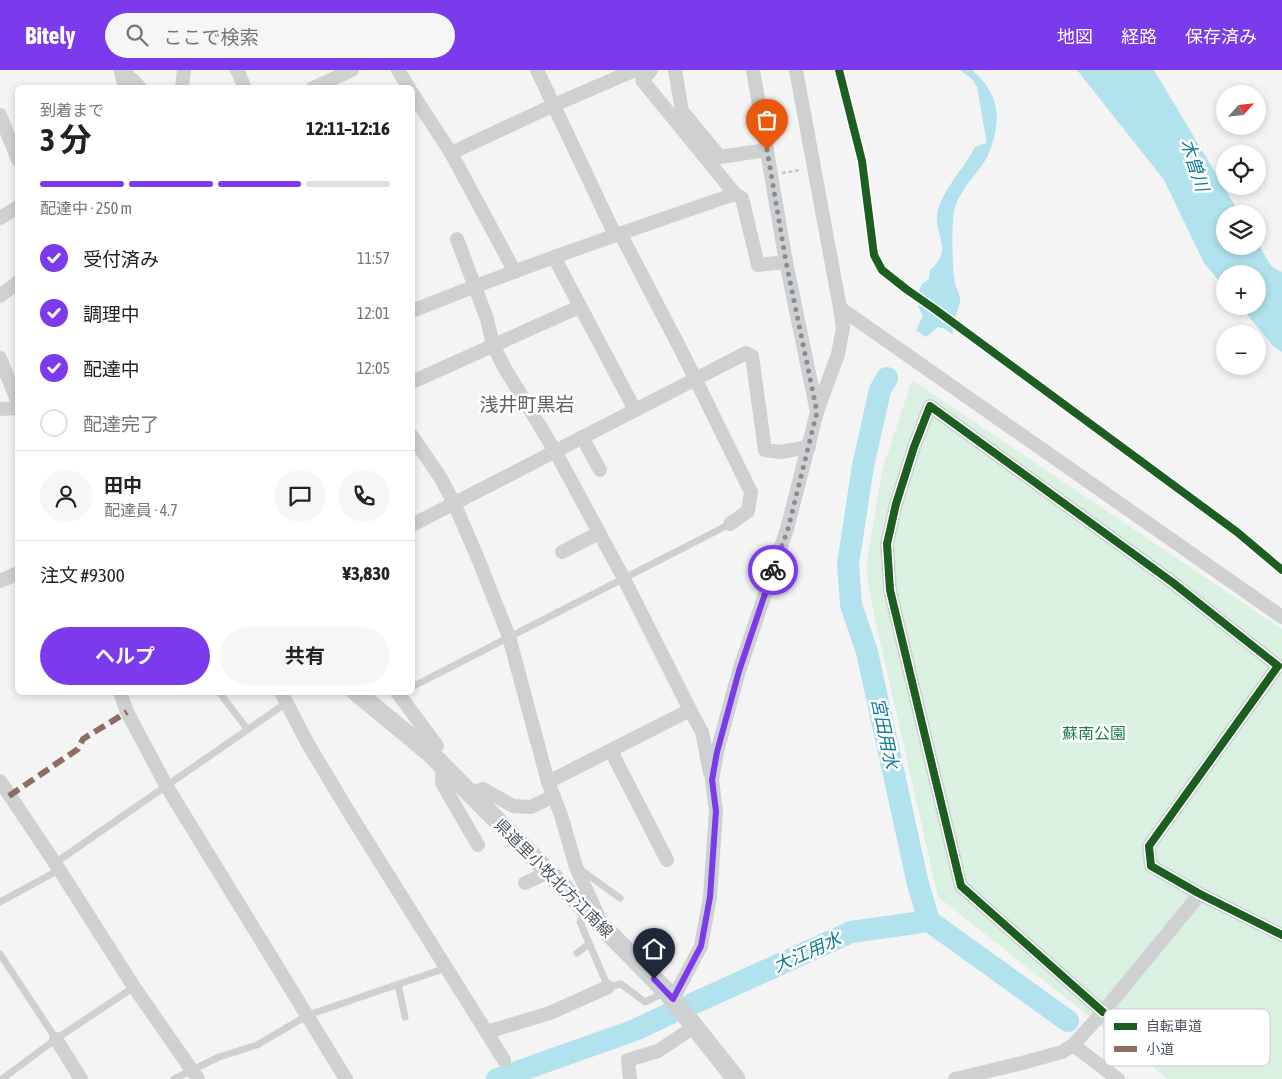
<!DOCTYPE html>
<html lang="ja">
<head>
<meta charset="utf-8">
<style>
  :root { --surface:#fff; --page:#f6f6f6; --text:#222; --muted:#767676; --line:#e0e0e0; --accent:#7c3aed }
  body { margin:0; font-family:"Asap Condensed","Noto Sans JP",sans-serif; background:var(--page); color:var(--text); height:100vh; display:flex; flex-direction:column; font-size:19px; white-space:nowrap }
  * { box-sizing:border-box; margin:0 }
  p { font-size:16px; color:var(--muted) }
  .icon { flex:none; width:28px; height:28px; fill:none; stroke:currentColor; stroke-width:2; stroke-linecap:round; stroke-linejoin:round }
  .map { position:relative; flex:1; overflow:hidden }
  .side { position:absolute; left:15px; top:15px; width:400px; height:610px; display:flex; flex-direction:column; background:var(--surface); border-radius:8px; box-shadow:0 2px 8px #0003 }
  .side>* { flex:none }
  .needle { width:32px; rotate:63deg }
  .fabs { position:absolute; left:1216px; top:15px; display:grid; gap:10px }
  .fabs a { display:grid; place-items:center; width:50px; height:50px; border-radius:50%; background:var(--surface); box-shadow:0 2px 8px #0003; font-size:25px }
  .pin { position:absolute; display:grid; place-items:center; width:42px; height:42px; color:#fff; margin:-51px -21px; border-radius:50% 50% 50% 0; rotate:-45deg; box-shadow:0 0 5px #0007 }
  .pin .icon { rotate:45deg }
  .courier { position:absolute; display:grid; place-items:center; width:50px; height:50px; margin:-25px; border:4px solid #7c3aed; border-radius:50%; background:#fff; color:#222; box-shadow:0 1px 6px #0007 }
  .head em { font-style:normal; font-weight:700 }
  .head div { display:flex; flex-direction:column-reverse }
  .head { display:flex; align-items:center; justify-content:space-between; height:85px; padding:0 25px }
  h1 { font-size:32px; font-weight:700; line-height:38px }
  .bar { display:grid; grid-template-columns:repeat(4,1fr); gap:8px 5px; align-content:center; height:60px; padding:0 25px }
  .bar i { height:6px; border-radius:4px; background:var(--line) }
  .bar .selected { background:var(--accent) }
  .bar p { grid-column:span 4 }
  .line { display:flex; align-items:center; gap:12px; padding:0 25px; border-top:1px solid var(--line) }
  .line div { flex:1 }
  .round { display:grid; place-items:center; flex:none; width:52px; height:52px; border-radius:26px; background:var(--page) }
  ol { padding:0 25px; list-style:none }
  li { display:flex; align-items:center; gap:15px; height:55px }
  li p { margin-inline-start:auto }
  li .icon { padding:5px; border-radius:50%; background:var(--accent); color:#fff; stroke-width:4 }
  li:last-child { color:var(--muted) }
  li i { width:28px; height:28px; border:2px solid var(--line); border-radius:50% }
  .cta { display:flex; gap:10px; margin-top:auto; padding:10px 25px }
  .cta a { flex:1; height:58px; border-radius:30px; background:var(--accent); color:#fff; font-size:20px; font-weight:700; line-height:58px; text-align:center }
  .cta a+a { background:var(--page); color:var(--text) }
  header { display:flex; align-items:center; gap:30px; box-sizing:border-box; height:70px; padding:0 25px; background:var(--accent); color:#fff }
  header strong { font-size:24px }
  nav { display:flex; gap:28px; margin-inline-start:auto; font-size:18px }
  .search { width:350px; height:45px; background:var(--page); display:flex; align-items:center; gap:12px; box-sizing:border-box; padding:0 18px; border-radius:28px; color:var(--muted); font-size:19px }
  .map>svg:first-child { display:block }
  .green { fill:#daf1e2 }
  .water { fill:#b1e2ed }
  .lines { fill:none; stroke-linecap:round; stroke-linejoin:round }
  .river { stroke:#b1e2ed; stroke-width:22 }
  .path { stroke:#bdc7c4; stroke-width:2.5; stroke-dasharray:4 2.5; stroke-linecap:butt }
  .lane { stroke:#ced0d2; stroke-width:7 }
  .street { stroke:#ced0d2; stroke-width:14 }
  .secondary { stroke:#ced0d2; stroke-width:19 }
  .quiet { stroke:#8d6e63; stroke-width:6; stroke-dasharray:12 6; stroke-linecap:butt }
  .cycleway-casing { stroke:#fff; stroke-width:11 }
  .cycleway { stroke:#1b5e20; stroke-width:8 }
  .done { stroke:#868d94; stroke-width:5; stroke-dasharray:0 9 }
  .route { stroke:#7c3aed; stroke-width:6 }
  .labels { text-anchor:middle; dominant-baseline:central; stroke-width:5; stroke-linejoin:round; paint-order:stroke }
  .park-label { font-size:16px; fill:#1c814c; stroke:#fff }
  .street-label { font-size:16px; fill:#4b5660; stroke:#fff }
  .water-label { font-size:18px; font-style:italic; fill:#137c94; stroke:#fff }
  .quarter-label { font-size:19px; fill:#5f6367; stroke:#fff }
  .key { fill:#fff; stroke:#c9cccf; stroke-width:1 }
  .key-label { font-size:14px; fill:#4b5660 }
</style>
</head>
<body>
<header>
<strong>Bitely</strong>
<div class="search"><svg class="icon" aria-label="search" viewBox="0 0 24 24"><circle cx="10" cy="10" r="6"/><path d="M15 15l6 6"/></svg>ここで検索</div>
<nav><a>地図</a><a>経路</a><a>保存済み</a></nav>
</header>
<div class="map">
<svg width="1282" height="1009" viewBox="0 0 1282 1009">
  <rect width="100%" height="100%" fill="#f4f4f4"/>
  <!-- green -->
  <polygon class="green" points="912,310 1282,559 1282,1009 1168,1009 938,827 873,540 866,498 882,401"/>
  <!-- water -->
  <g class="water">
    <path d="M 960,0 L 972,0 C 995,20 1002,42 993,71 C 991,77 989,84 986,89 C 976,105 961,119 955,137 C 951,152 952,198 955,214 C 957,220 961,226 960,232 C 957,246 951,251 953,265 L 945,259 L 938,257 L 926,267 L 916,260 L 923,246 L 918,236 L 922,225 L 919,220 L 922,214 L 929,209 L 930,200 C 953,180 936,169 937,146 C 939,124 965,97 975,77 L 986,73 L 986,68 L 977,17 L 972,9 Z"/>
    <polygon points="1077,0 1154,0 1240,144 1225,144 1225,176 1258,176 1258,173 1271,196 1282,202 1282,282 1273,276 1240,236 1258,236 1258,204 1225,204 1225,218 1204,193 1164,110"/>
  </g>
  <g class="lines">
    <!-- river -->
    <g class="river">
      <polyline points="887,308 880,320 863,396 848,494 851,535 867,582 918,814 929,851 1068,951"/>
      <polyline points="692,934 851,862 929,851"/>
      <polyline points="497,1009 635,960 671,943"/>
    </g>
    <!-- path -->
    <polyline class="path" points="782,103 801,100"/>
    <!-- lane -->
    <g class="lane">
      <polyline points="412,617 730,454"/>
      <polyline points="219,622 248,660"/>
      <polyline points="55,793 286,633"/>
      <polyline points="581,800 620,828"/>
      <polyline points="0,832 59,800"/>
      <polyline points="585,842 580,852 608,917 621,914 645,932 666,922"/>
      <polyline points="577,883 589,874"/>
      <polyline points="0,884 56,969"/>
      <polyline points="398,914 405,947"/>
      <polyline points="2,1009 56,969 134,917"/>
      <polyline points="174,1009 219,987 257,975 308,945 446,898"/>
    </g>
    <!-- street -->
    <g class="street">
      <polyline points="237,0 245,18"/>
      <polyline points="398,0 409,18"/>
      <polyline points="537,0 615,165"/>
      <polyline points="651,0 642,10 735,124"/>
      <polyline points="675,0 682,41 720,87 767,80"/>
      <polyline points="753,0 786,192 817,342"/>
      <polyline points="796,0 840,238 1282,547"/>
      <polyline points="124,4 134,11 140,18"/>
      <polyline points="182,18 184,0"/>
      <polyline points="313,18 352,0"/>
      <polyline points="412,23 451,83 515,202"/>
      <polyline points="0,45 18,90"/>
      <polyline points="451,83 554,35 635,0"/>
      <polyline points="0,148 18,137"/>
      <polyline points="620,163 681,280 751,422 748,441 730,454"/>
      <polyline points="457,169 487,249 493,275 504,297 555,381 623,507 690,640 548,712"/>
      <polyline points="554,187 635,340"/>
      <polyline points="0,226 18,212"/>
      <path d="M 412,241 C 519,198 627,161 735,124 L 742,128 L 758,195 L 786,192"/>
      <polyline points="0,288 18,333"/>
      <polyline points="412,312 579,237"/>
      <polyline points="0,339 18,338"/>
      <polyline points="412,366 440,407 454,433 479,491 509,567 548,712 561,745 576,797 600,850"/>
      <polyline points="582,367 600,400"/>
      <polyline points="412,455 746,283 752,286 765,380 780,382 809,377"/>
      <polyline points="562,482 599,463"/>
      <polyline points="0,511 18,503"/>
      <polyline points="120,622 127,642 167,717 346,1009"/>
      <polyline points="281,622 308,674 350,744 504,990"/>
      <polyline points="397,622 437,676 430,683"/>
      <polyline points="690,640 702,662 710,703"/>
      <polyline points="611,681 667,790"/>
      <polyline points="443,696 442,713 478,775"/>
      <polyline points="0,711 55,793 134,917 198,1009"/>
      <polyline points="470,723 483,719 513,736 531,737 554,726"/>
      <polyline points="525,813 549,802"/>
      <polyline points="673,929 701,876 710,827 716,741 712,710 717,682 739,601 787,459 817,342 838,284 843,258 840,238"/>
      <polyline points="1103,942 961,816 890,520 887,474 896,434 914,377 930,336 1172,512 1278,596 1149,776 1151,796 1200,824 1282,865"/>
      <polyline points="487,962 550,943 608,917"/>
      <polyline points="56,969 81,1009"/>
      <polyline points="1073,975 1118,1009"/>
      <polyline points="630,1009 628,990 658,981 694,957"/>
      <polyline points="955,1009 1022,993 1062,982 1073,975 1103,942 1200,824"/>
    </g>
    <!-- secondary -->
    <g class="secondary">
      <polyline points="123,0 128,18"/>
      <polyline points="356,622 430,683 604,858 667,922 736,1009"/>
    </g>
    <!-- quiet -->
    <polyline class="quiet" points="9,726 78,679 83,669 127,642"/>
    <defs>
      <g id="cycleway">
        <polyline points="839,0 862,91 874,185 882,200 906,219 936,240 1237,462 1282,500"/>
        <polyline points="1103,942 961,816 890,520 887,474 896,434 914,377 930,336 1172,512 1278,596 1149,776 1151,796 1200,824 1282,865"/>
      </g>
    </defs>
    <!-- cycleway casing -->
    <use href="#cycleway" class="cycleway-casing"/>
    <!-- cycleway -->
    <use href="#cycleway" class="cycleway"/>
  </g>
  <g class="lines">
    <!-- done -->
    <polyline class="done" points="767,80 786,192 817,342 788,459 773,500"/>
    <!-- route -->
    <polyline class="route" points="654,909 673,929 701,876 710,827 716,741 712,710 717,682 739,601 773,500"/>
  </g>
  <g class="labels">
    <!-- park labels -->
    <g class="park-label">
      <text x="1094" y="663">蘇南公園</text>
    </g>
    <!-- street labels -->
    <g class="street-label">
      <text transform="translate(554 808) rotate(45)">県道里小牧北方江南線</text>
    </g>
    <!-- water labels -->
    <g class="water-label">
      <text transform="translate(1195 95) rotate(72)">木曽川</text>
      <text transform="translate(885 663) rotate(78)">宮田用水</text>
      <text transform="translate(807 882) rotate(-24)">大江用水</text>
    </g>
    <!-- quarter labels -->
    <g class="quarter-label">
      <text x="527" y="334">浅井町黒岩</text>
    </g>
  </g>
  <!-- legend -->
  <rect x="1104" y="939" width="166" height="57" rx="8" class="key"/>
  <rect x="1114" y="953" width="23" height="7" fill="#1b5e20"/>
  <rect x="1114" y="976" width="23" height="6" fill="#8d6e63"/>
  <g class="key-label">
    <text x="1146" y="961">自転車道</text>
    <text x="1146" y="984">小道</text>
  </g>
</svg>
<div class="fabs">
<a><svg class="needle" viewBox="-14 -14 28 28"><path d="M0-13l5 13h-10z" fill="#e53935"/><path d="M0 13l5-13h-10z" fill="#767676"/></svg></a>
<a><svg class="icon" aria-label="locate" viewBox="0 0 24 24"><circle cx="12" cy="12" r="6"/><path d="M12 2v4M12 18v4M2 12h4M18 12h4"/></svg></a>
<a><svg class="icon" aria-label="layers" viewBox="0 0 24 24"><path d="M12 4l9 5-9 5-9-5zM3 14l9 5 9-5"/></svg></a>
<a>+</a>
<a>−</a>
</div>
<div class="pin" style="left:767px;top:80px;background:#ea580c"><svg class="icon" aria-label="bag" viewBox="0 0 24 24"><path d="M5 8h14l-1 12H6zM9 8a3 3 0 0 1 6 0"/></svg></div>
<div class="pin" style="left:654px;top:909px;background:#1f2937"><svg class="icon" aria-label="home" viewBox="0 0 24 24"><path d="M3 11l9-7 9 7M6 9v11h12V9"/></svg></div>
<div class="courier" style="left:773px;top:500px"><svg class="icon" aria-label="bike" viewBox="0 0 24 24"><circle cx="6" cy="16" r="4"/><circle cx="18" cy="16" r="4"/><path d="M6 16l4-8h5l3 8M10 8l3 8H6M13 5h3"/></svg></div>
<section class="side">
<div class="head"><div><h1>3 分</h1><p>到着まで</p></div><em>12:11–12:16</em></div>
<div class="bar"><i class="selected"></i><i class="selected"></i><i class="selected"></i><i></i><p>配達中 · 250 m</p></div>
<ol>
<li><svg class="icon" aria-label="check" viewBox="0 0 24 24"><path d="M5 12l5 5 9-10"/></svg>受付済み<p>11:57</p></li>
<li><svg class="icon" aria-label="check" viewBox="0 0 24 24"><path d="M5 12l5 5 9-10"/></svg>調理中<p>12:01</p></li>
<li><svg class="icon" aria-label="check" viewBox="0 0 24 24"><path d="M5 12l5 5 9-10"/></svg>配達中<p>12:05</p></li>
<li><i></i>配達完了</li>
</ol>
<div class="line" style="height:90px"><a class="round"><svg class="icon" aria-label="person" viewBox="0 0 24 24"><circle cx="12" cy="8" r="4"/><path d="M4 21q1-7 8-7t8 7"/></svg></a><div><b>田中</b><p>配達員 · 4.7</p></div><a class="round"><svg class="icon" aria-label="chat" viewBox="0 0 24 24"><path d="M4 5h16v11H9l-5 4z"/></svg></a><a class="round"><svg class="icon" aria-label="phone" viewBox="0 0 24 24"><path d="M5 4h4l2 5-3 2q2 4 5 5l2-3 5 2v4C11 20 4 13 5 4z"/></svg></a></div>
<div class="line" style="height:65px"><div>注文 #9300</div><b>¥3,830</b></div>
<div class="cta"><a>ヘルプ</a><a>共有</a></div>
</section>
</div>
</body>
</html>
